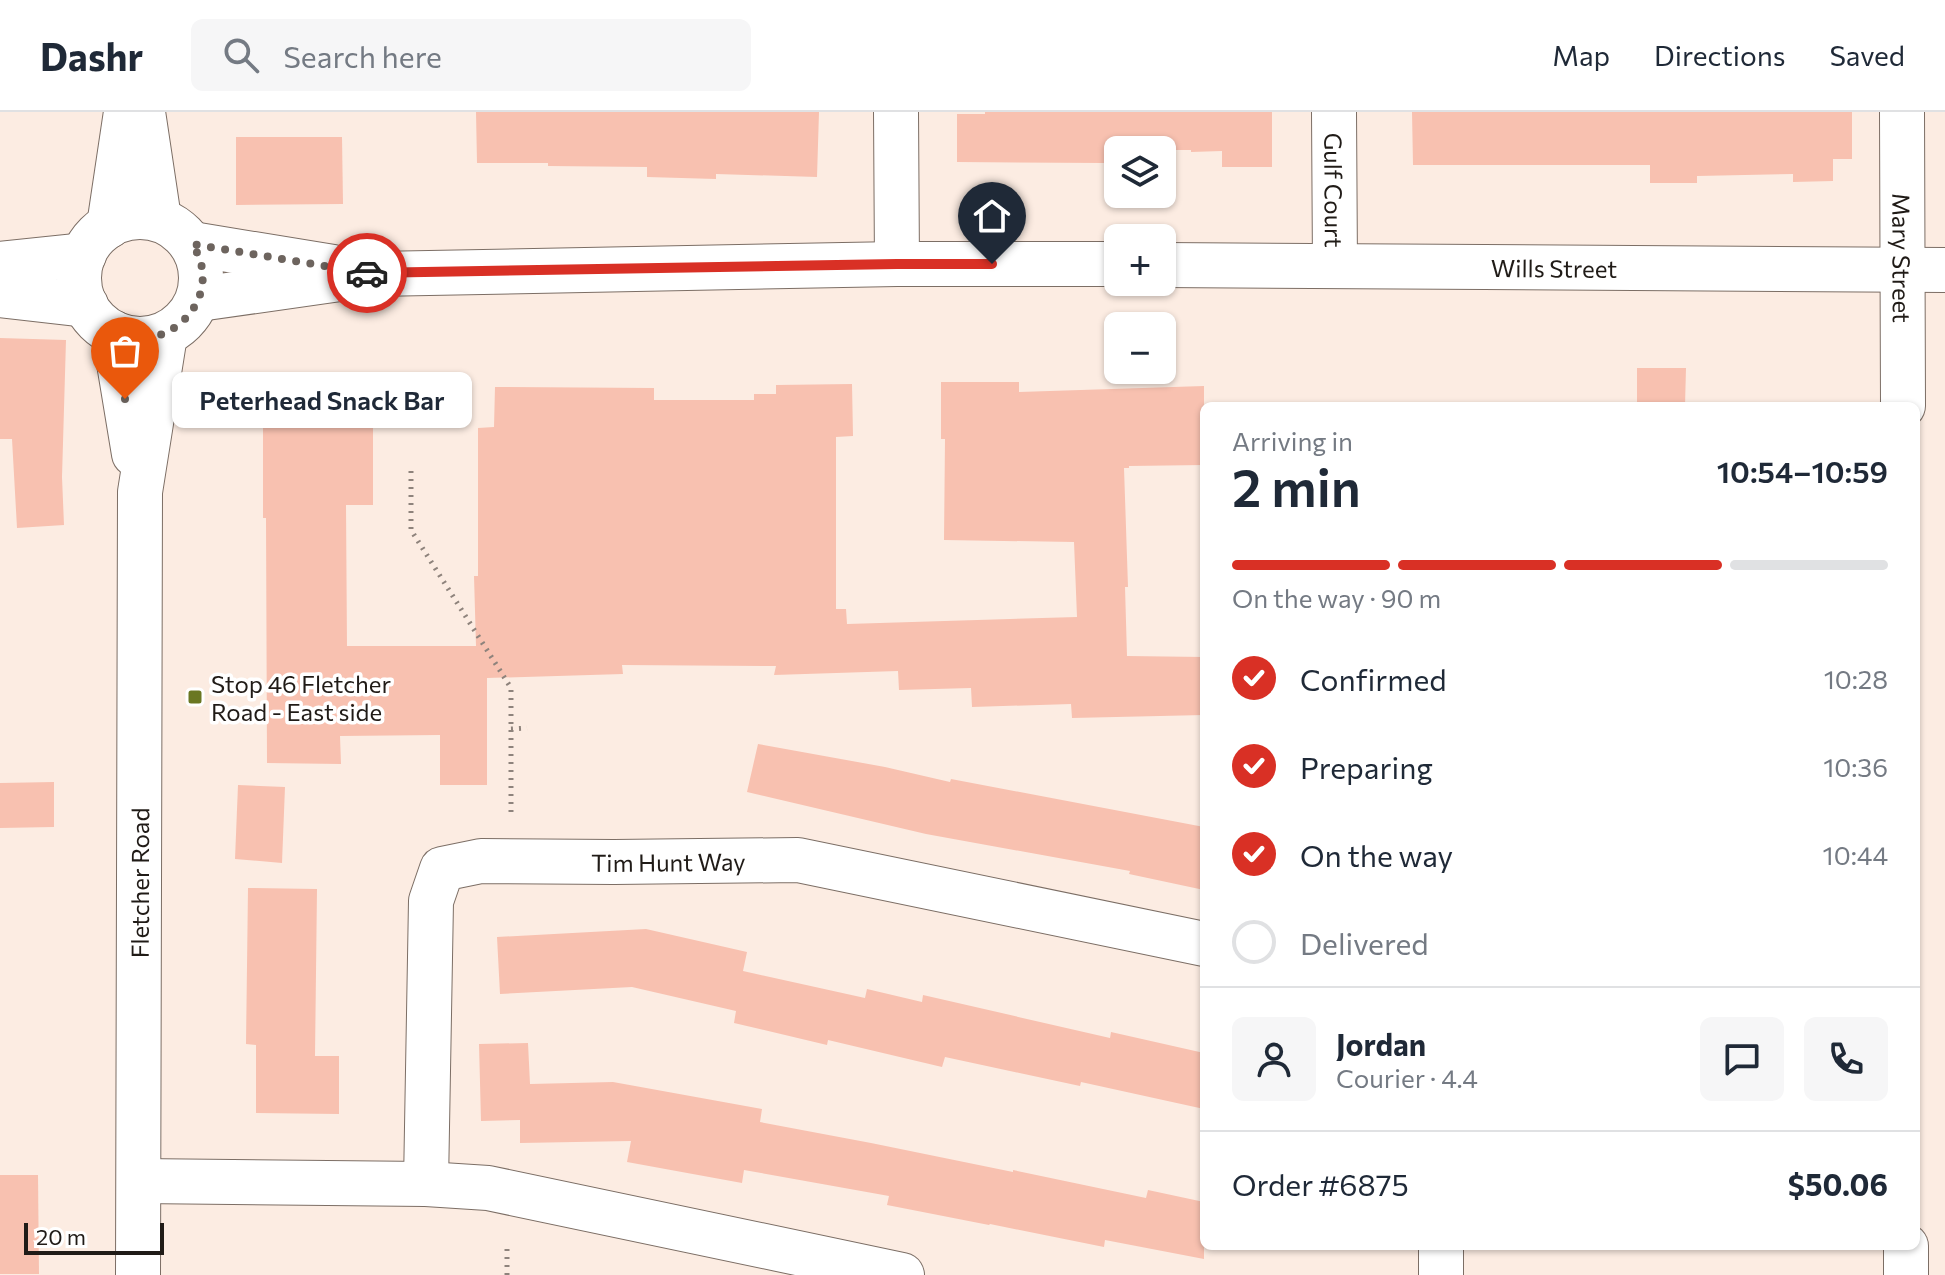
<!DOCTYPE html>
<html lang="en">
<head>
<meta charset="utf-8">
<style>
  :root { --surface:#fff; --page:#f6f6f7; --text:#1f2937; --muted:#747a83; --line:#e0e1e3; --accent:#d93025 }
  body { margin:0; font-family:Commissioner,sans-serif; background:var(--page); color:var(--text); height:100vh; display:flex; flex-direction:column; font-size:30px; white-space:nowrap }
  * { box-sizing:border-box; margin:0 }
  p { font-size:26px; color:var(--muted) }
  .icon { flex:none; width:44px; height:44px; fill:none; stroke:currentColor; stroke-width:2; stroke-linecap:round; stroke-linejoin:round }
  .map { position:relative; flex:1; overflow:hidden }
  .side { position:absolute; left:1200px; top:290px; width:720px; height:848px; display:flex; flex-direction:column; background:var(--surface); border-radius:12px; box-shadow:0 2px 6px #0004 }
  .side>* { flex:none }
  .buttons { position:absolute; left:1104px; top:24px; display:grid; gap:16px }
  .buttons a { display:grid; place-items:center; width:72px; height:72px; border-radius:12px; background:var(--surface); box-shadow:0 2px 6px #0004; font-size:40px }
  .scale { position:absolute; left:24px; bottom:20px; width:140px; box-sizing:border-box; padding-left:8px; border:4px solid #201b17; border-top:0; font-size:22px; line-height:28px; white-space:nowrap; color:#201b17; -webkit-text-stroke:6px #fff; paint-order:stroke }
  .pin { position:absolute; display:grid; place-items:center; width:68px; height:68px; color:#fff; margin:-82px -34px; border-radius:50% 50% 50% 0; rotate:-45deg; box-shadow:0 0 8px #0007 }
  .pin .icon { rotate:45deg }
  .courier { position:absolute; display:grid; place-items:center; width:80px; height:80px; margin:-40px; border:6px solid #d93025; border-radius:50%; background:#fff; color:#222; box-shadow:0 2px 10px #0007 }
  .bubble { position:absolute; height:56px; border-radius:12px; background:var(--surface); box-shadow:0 2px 6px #0004; font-size:26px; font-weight:600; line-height:56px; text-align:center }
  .head em { font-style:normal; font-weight:600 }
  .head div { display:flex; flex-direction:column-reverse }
  .head { display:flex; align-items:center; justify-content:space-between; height:136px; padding:0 32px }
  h1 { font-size:52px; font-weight:600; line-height:60px }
  .bar { display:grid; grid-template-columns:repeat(4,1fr); gap:12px 8px; align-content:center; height:96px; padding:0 32px }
  .bar i { height:10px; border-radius:6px; background:var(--line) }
  .bar .on { background:var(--accent) }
  .bar p { grid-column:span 4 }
  .line { display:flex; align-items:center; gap:20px; padding:0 32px; border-top:2px solid var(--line) }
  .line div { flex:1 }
  .round { display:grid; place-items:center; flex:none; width:84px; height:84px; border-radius:12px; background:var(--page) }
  ol { padding:0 32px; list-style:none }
  li { display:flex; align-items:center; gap:24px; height:88px }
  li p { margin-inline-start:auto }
  li .icon { padding:8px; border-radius:50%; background:var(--accent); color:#fff; stroke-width:4 }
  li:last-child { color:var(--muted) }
  li i { width:44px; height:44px; border:4px solid var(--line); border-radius:50% }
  header { display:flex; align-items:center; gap:48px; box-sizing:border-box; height:112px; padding:0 40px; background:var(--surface); border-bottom:2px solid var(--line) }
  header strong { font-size:38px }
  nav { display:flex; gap:44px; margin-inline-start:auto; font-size:28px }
  .search { width:560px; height:72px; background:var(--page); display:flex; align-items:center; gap:20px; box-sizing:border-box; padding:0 28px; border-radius:12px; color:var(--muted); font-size:30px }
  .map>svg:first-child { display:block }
  .building { fill:#f8c1b0 }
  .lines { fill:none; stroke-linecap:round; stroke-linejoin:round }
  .minor-casing { stroke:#7c6e65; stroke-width:46 }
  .path { stroke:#8e837c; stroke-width:5; stroke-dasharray:2 6; stroke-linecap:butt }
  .minor { stroke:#fff; stroke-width:44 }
  .done { stroke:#6d645e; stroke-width:8; stroke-dasharray:0 14.4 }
  .route { stroke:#d93025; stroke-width:10 }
  .poi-dot { fill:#6a7722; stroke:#fff; stroke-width:3 }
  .labels { text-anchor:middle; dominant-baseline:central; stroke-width:7; stroke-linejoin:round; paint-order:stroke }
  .street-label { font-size:24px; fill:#201b17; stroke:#fff }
  .poi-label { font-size:24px; fill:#201b17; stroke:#fff; text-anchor:start }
</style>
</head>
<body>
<header>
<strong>Dashr</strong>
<div class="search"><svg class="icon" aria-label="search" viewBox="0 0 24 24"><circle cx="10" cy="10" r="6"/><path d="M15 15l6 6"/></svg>Search here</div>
<nav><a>Map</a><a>Directions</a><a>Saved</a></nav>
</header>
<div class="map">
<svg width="1945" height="1163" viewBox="0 0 1945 1163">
  <rect width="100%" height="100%" fill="#fcece2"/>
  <!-- building -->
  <g class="building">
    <polygon points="476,0 819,0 817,65 716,62 716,67 647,65 647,55 548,54 548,51 477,51"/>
    <polygon points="985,0 1272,0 1272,55 1222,55 1222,39 1191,40 1191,38 1118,38 1118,42 1105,42 1104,51 957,50 957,2 985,2"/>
    <polygon points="1412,0 1852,0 1852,47 1833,47 1833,69 1793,70 1793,62 1697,64 1697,71 1650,71 1650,53 1413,53"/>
    <polygon points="236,25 342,25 343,92 236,93"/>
    <polygon points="0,226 66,228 62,365 64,413 17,416 12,327 0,327"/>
    <polygon points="1637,256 1686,256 1685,294 1637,294"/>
    <polygon points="941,270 1019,270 1019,280 1204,274 1204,353 1129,354 1129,356 1124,356 1128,475 1125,475 1127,544 1204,545 1204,603 1072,606 1071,592 972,595 971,576 899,578 898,559 774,563 776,554 622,553 623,562 487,566 487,673 440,673 440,623 340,624 341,652 267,651 266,406 263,406 263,294 338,294 338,286 373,285 373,393 346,393 347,534 476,534 474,464 478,464 478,316 494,315 495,275 654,276 654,288 754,288 754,282 776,282 776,273 852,272 853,324 836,325 836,497 846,497 847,512 1077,505 1074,430 944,428 945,327 941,327"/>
    <polygon points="758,632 885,655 950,670 951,667 1204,715 1204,778 1129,762 1130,759 926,722 747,680"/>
    <polygon points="54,670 54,715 0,716 0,671"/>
    <polygon points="238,673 285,675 282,751 235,747"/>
    <polygon points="248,776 317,777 315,944 339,944 339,1002 256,1001 256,933 246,932"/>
    <polygon points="646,817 747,840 743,859 865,886 867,877 922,890 923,883 1110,926 1111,920 1204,941 1204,997 1081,970 1080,974 945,945 942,955 828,928 827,933 734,911 736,899 632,875 500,882 497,825"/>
    <polygon points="528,931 530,972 613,970 762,997 760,1010 871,1031 1013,1060 1013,1058 1146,1086 1148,1078 1204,1090 1204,1147 1105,1128 1104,1135 990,1112 989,1113 887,1093 889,1084 744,1058 742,1071 627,1050 631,1029 520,1031 520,1008 481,1009 479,932"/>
    <polygon points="0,1063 38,1063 39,1162 0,1162"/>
  </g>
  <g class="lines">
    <defs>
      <g id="minor">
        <polyline points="143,0 159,107"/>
        <polyline points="896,0 897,152"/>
        <path id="s1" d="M 1334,0 L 1335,154"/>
        <path id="s2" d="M 1902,0 L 1903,294"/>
        <circle cx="140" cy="166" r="61"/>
        <polyline points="109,114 126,0"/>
        <polyline points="192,132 333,155"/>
        <polyline points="0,152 84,143"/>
        <path id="s3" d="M 1162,153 L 1945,158"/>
        <polyline points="0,183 86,193"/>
        <polyline points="199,187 375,162 897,152 1118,152"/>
        <polyline points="114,221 134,342"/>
        <polyline points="139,1069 426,1072 488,1076 902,1163"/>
        <path id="s4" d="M 426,1072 L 431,789 L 442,757 L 481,749 L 614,750 L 798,748 L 1204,832"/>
        <polyline points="1441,1134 1441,1163"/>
        <polyline points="1906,1134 1906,1163"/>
        <path id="s5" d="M 138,1163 L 140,380 L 165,223"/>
      </g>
    </defs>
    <!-- minor casing -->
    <use href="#minor" class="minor-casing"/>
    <!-- path -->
    <g class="path">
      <polyline points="411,359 411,418 511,576 511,705"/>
      <polyline points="511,617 527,616"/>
      <polyline points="507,1163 507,1132"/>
    </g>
    <!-- minor -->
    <use href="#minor" class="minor"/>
  </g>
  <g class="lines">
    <!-- done -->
    <path class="done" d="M 125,287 L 114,221 C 170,245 227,183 192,132 L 367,161"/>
    <!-- route -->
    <polyline class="route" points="367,161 897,152 992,152"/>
  </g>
  <!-- markers -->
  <rect class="poi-dot" x="187" y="577" width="16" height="16" rx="4"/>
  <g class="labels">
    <!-- street labels -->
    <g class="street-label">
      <text stroke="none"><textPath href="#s1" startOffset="78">Gulf Court</textPath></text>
      <text stroke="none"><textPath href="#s2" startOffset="146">Mary Street</textPath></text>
      <text stroke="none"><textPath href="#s3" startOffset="392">Wills Street</textPath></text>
      <text stroke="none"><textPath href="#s4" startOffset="544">Tim Hunt Way</textPath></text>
      <text stroke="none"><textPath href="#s5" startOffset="392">Fletcher Road</textPath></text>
    </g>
    <!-- poi labels -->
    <g class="poi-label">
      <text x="211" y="571">Stop 46 Fletcher<tspan x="211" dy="28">Road - East side</tspan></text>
    </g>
  </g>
</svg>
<div class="buttons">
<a><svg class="icon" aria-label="layers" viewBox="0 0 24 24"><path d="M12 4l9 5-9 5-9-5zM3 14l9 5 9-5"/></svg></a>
<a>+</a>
<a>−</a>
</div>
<div class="scale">20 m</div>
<div class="pin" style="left:125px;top:287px;background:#ea580c"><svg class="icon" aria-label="bag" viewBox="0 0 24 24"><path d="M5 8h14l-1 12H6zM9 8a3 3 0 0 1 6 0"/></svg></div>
<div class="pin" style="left:992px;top:152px;background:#1f2937"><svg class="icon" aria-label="home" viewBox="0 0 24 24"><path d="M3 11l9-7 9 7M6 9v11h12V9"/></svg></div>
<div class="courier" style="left:367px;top:161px"><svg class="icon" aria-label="car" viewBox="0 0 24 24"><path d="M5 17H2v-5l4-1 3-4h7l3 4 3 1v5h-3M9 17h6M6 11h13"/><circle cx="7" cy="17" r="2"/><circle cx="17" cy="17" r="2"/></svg></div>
<div class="bubble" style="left:172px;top:260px;width:300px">Peterhead Snack Bar</div>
<section class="side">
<div class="head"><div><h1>2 min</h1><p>Arriving in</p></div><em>10:54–10:59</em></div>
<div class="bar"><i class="on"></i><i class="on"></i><i class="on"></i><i></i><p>On the way · 90 m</p></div>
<ol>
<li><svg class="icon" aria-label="check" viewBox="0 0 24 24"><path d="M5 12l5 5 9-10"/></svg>Confirmed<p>10:28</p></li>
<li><svg class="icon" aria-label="check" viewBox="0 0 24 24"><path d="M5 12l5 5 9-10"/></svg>Preparing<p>10:36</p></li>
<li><svg class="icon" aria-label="check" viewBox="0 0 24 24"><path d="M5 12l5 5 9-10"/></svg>On the way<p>10:44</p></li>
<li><i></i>Delivered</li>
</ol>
<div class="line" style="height:144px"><a class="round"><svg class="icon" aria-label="person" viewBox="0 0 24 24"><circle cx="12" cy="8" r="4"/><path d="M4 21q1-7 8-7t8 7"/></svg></a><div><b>Jordan</b><p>Courier · 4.4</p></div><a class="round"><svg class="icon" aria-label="chat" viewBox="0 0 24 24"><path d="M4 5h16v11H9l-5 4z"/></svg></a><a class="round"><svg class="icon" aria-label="phone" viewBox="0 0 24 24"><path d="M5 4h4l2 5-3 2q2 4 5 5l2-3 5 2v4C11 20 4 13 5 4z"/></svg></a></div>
<div class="line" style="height:104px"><div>Order #6875</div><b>$50.06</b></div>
</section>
</div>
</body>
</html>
